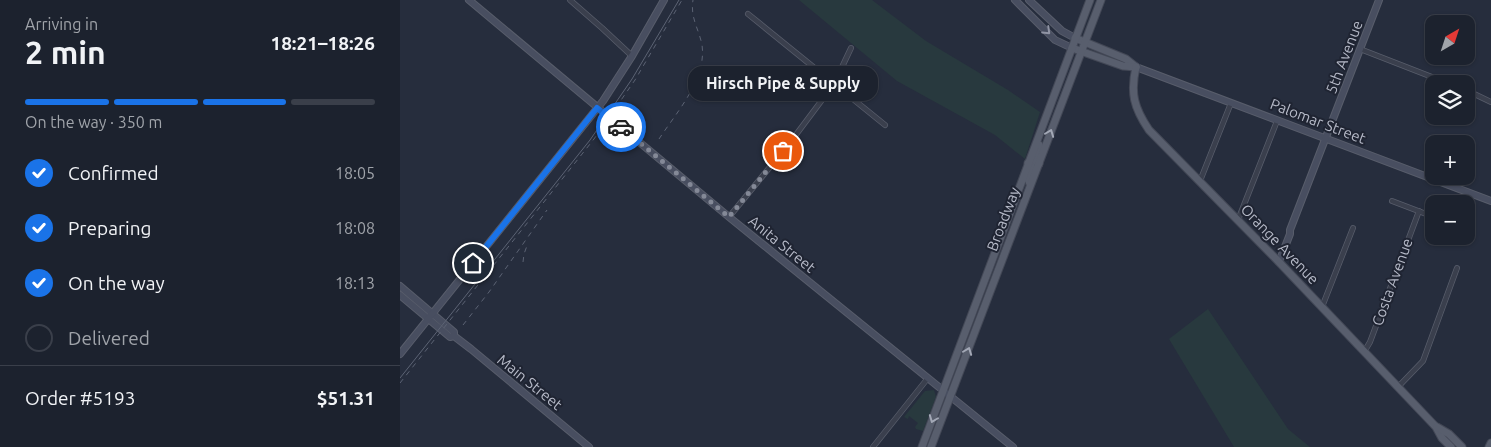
<!DOCTYPE html>
<html lang="en">
<head>
<meta charset="utf-8">
<style>
  :root { --surface:#1c222e; --page:#292f3a; --text:#f1f3f6; --muted:#a0a4aa; --line:#3a3f4a; --accent:#1a73e8 }
  body { margin:0; font-family:Ubuntu,sans-serif; background:var(--page); color:var(--text); height:100vh; display:flex; flex-direction:column; font-size:19px; white-space:nowrap }
  * { box-sizing:border-box; margin:0 }
  p { font-size:16px; color:var(--muted) }
  .icon { flex:none; width:28px; height:28px; fill:none; stroke:currentColor; stroke-width:2; stroke-linecap:round; stroke-linejoin:round }
  .map { position:relative; flex:1; overflow:hidden }
  .side { display:flex; flex-direction:column; background:var(--surface); width:400px }
  .side>* { flex:none }
  .needle { width:32px; rotate:39deg }
  .controls { position:absolute; left:1025px; top:15px; display:grid; gap:10px }
  .controls a { display:grid; place-items:center; width:50px; height:50px; border-radius:10px; background:var(--surface); box-shadow:0 1px 4px #0004,0 0 0 1px var(--line); font-size:25px }
  .pin { position:absolute; display:grid; place-items:center; width:42px; height:42px; color:#fff; margin:-21px; border:2px solid #fff; border-radius:50%; box-shadow:0 1px 5px #0007 }
  .courier { position:absolute; display:grid; place-items:center; width:50px; height:50px; margin:-25px; border:4px solid #1a73e8; border-radius:50%; background:#fff; color:#222; box-shadow:0 1px 6px #0007 }
  .bubble { position:absolute; height:35px; border-radius:15px; background:var(--surface); box-shadow:0 1px 4px #0004,0 0 0 1px var(--line); font-size:16px; font-weight:600; line-height:35px; text-align:center }
  .head em { font-style:normal; font-weight:600 }
  .head div { display:flex; flex-direction:column-reverse }
  .head { display:flex; align-items:center; justify-content:space-between; height:85px; padding:0 25px }
  h1 { font-size:32px; font-weight:600; line-height:38px }
  .bar { display:grid; grid-template-columns:repeat(4,1fr); gap:8px 5px; align-content:center; height:60px; padding:0 25px }
  .bar i { height:6px; border-radius:4px; background:var(--line) }
  .bar .current { background:var(--accent) }
  .bar p { grid-column:span 4 }
  .line { display:flex; align-items:center; gap:12px; padding:0 25px; border-top:1px solid var(--line) }
  .line div { flex:1 }
  ol { padding:0 25px; list-style:none }
  li { display:flex; align-items:center; gap:15px; height:55px }
  li p { margin-inline-start:auto }
  li .icon { padding:5px; border-radius:50%; background:var(--accent); color:#fff; stroke-width:4 }
  li:last-child { color:var(--muted) }
  li i { width:28px; height:28px; border:2px solid var(--line); border-radius:50% }
  main { display:flex; flex:1; min-height:0 }
  .map>svg:first-child { display:block }
  .green { fill:#28393e }
  .lines { fill:none; stroke-linecap:round; stroke-linejoin:round }
  .street-casing { stroke:#585d6b; stroke-width:6 }
  .secondary-casing { stroke:#585d6b; stroke-width:8 }
  .primary-casing { stroke:#434856; stroke-width:9 }
  .street { stroke:#3a3f4d; stroke-width:4.5 }
  .secondary { stroke:#484e60; stroke-width:6 }
  .primary { stroke:#585e6d; stroke-width:7 }
  .tram { stroke:#5c6374; stroke-width:1 }
  .rail { stroke:#5c6374; stroke-width:1; stroke-dasharray:5 5; stroke-linecap:butt }
  .oneway { stroke:#9094a4 }
  .oneway2 { stroke:#a3a8b6 }
  .done { stroke:#848997; stroke-width:5; stroke-dasharray:0 9 }
  .route { stroke:#1a73e8; stroke-width:6 }
  .labels { text-anchor:middle; dominant-baseline:central; stroke-width:4; stroke-linejoin:round; paint-order:stroke }
  .street-label { font-size:15px; fill:#b6bac8; stroke:#1f2432 }
</style>
</head>
<body>
<main>
<section class="side">
<div class="head"><div><h1>2 min</h1><p>Arriving in</p></div><em>18:21–18:26</em></div>
<div class="bar"><i class="current"></i><i class="current"></i><i class="current"></i><i></i><p>On the way · 350 m</p></div>
<ol>
<li><svg class="icon" aria-label="check" viewBox="0 0 24 24"><path d="M5 12l5 5 9-10"/></svg>Confirmed<p>18:05</p></li>
<li><svg class="icon" aria-label="check" viewBox="0 0 24 24"><path d="M5 12l5 5 9-10"/></svg>Preparing<p>18:08</p></li>
<li><svg class="icon" aria-label="check" viewBox="0 0 24 24"><path d="M5 12l5 5 9-10"/></svg>On the way<p>18:13</p></li>
<li><i></i>Delivered</li>
</ol>
<div class="line" style="height:65px"><div>Order #5193</div><b>$51.31</b></div>
</section>
<div class="map">
<svg width="1091" height="447" viewBox="0 0 1091 447">
  <rect width="100%" height="100%" fill="#262d3d"/>
  <!-- green -->
  <g class="green">
    <polygon points="399,0 472,0 526,41 608,90 640,112 625,159 595,135 497,81"/>
    <polygon points="808,309 888,429 910,447 834,447 769,339"/>
    <polygon points="534,390 536,397 523,431 516,429 515,427 518,423 509,416 508,419 504,417 525,391"/>
  </g>
  <g class="lines">
    <defs>
      <g id="street">
        <polyline points="170,0 202,28 232,56"/>
        <polyline points="348,14 485,125"/>
        <polyline points="960,49 1050,84"/>
        <polyline points="1066,90 1091,102"/>
        <polyline points="800,181 831,103"/>
        <polyline points="992,201 1034,217"/>
        <polyline points="329,217 392,140 434,84 451,48"/>
        <polyline points="838,220 877,121"/>
        <polyline points="922,307 953,228"/>
        <polyline points="964,352 970,342 1019,211"/>
        <polyline points="998,387 1023,361 1057,268"/>
        <polyline points="473,447 528,378"/>
      </g>
      <g id="secondary">
        <polyline points="69,0 329,217 613,447"/>
        <polyline points="615,0 655,40 672,48"/>
        <polyline points="629,0 662,31 675,38"/>
        <polyline points="736,67 1091,201"/>
        <polyline points="879,262 890,234 890,230 979,0"/>
        <polyline points="0,286 54,332 54,336"/>
        <polyline points="0,295 50,337 54,336 71,349 189,447"/>
        <polyline points="0,354 203,101 232,56 264,0"/>
      </g>
      <g id="primary">
        <polyline points="675,38 726,59 736,67"/>
        <polyline points="672,48 723,66 736,67"/>
        <path d="M 736,67 C 730,93 734,108 749,130 L 879,262 L 1036,427 L 1042,438 L 1051,447"/>
        <polyline points="639,145 635,161 639,164"/>
        <polyline points="628,163 632,167 628,179 630,184"/>
        <polyline points="1037,427 1049,434 1062,447"/>
        <polyline points="522,447 690,0"/>
        <polyline points="531,447 701,0"/>
        <polyline points="1089,447 1091,443"/>
      </g>
    </defs>
    <!-- street casing -->
    <use href="#street" class="street-casing"/>
    <!-- secondary casing -->
    <use href="#secondary" class="secondary-casing"/>
    <!-- primary casing -->
    <use href="#primary" class="primary-casing"/>
    <!-- street -->
    <use href="#street" class="street"/>
    <!-- secondary -->
    <use href="#secondary" class="secondary"/>
    <!-- primary -->
    <use href="#primary" class="primary"/>
    <!-- tram -->
    <polyline class="tram" points="0,378 190,140 232,79 279,0"/>
    <!-- rail -->
    <g class="rail">
      <path d="M 259,139 C 276,113 307,79 302,45 C 299,29 290,18 293,0"/>
      <polyline points="123,262 124,254 128,243"/>
      <polyline points="63,325 89,292 147,210"/>
      <polyline points="0,383 194,139 235,80 282,0"/>
    </g>
  </g>
  <!-- one-way arrows -->
  <defs><path id="oneway-chevron" d="M-2-3.5L2.5 0L-2 3.5" fill="none" stroke-width="1.6" stroke-linecap="round" stroke-linejoin="round" transform="scale(1.25)"/></defs>
  <use class="oneway" href="#oneway-chevron" transform="translate(647 31) rotate(44)"/>
  <g class="oneway2">
    <use href="#oneway-chevron" transform="translate(650 133) rotate(-69)"/>
    <use href="#oneway-chevron" transform="translate(568 351) rotate(-69)"/>
    <use href="#oneway-chevron" transform="translate(533 419) rotate(111)"/>
  </g>
  <g class="lines">
    <!-- done -->
    <polyline class="done" points="221,127 329,217 383,151"/>
    <!-- route -->
    <polyline class="route" points="73,263 197,108 221,127"/>
  </g>
  <g class="labels">
    <!-- street labels -->
    <g class="street-label">
      <text transform="translate(944 57) rotate(-69)">5th Avenue</text>
      <text transform="translate(918 121) rotate(21)">Palomar Street</text>
      <text transform="translate(603 219) rotate(-69)">Broadway</text>
      <text transform="translate(382 244) rotate(39)">Anita Street</text>
      <text transform="translate(880 244) rotate(46)">Orange Avenue</text>
      <text transform="translate(992 282) rotate(-70)">Costa Avenue</text>
      <text transform="translate(130 382) rotate(39)">Main Street</text>
    </g>
  </g>
</svg>
<div class="controls">
<a><svg class="needle" viewBox="-14 -14 28 28"><path d="M0-13l5 13h-10z" fill="#e53935"/><path d="M0 13l5-13h-10z" fill="#a0a4aa"/></svg></a>
<a><svg class="icon" aria-label="layers" viewBox="0 0 24 24"><path d="M12 4l9 5-9 5-9-5zM3 14l9 5 9-5"/></svg></a>
<a>+</a>
<a>−</a>
</div>
<div class="pin" style="left:383px;top:151px;background:#ea580c"><svg class="icon" aria-label="bag" viewBox="0 0 24 24"><path d="M5 8h14l-1 12H6zM9 8a3 3 0 0 1 6 0"/></svg></div>
<div class="pin" style="left:73px;top:263px;background:#1f2937"><svg class="icon" aria-label="home" viewBox="0 0 24 24"><path d="M3 11l9-7 9 7M6 9v11h12V9"/></svg></div>
<div class="courier" style="left:221px;top:127px"><svg class="icon" aria-label="car" viewBox="0 0 24 24"><path d="M5 17H2v-5l4-1 3-4h7l3 4 3 1v5h-3M9 17h6M6 11h13"/><circle cx="7" cy="17" r="2"/><circle cx="17" cy="17" r="2"/></svg></div>
<div class="bubble" style="left:288px;top:66px;width:190px">Hirsch Pipe &amp; Supply</div>
</div>
</main>
</body>
</html>
